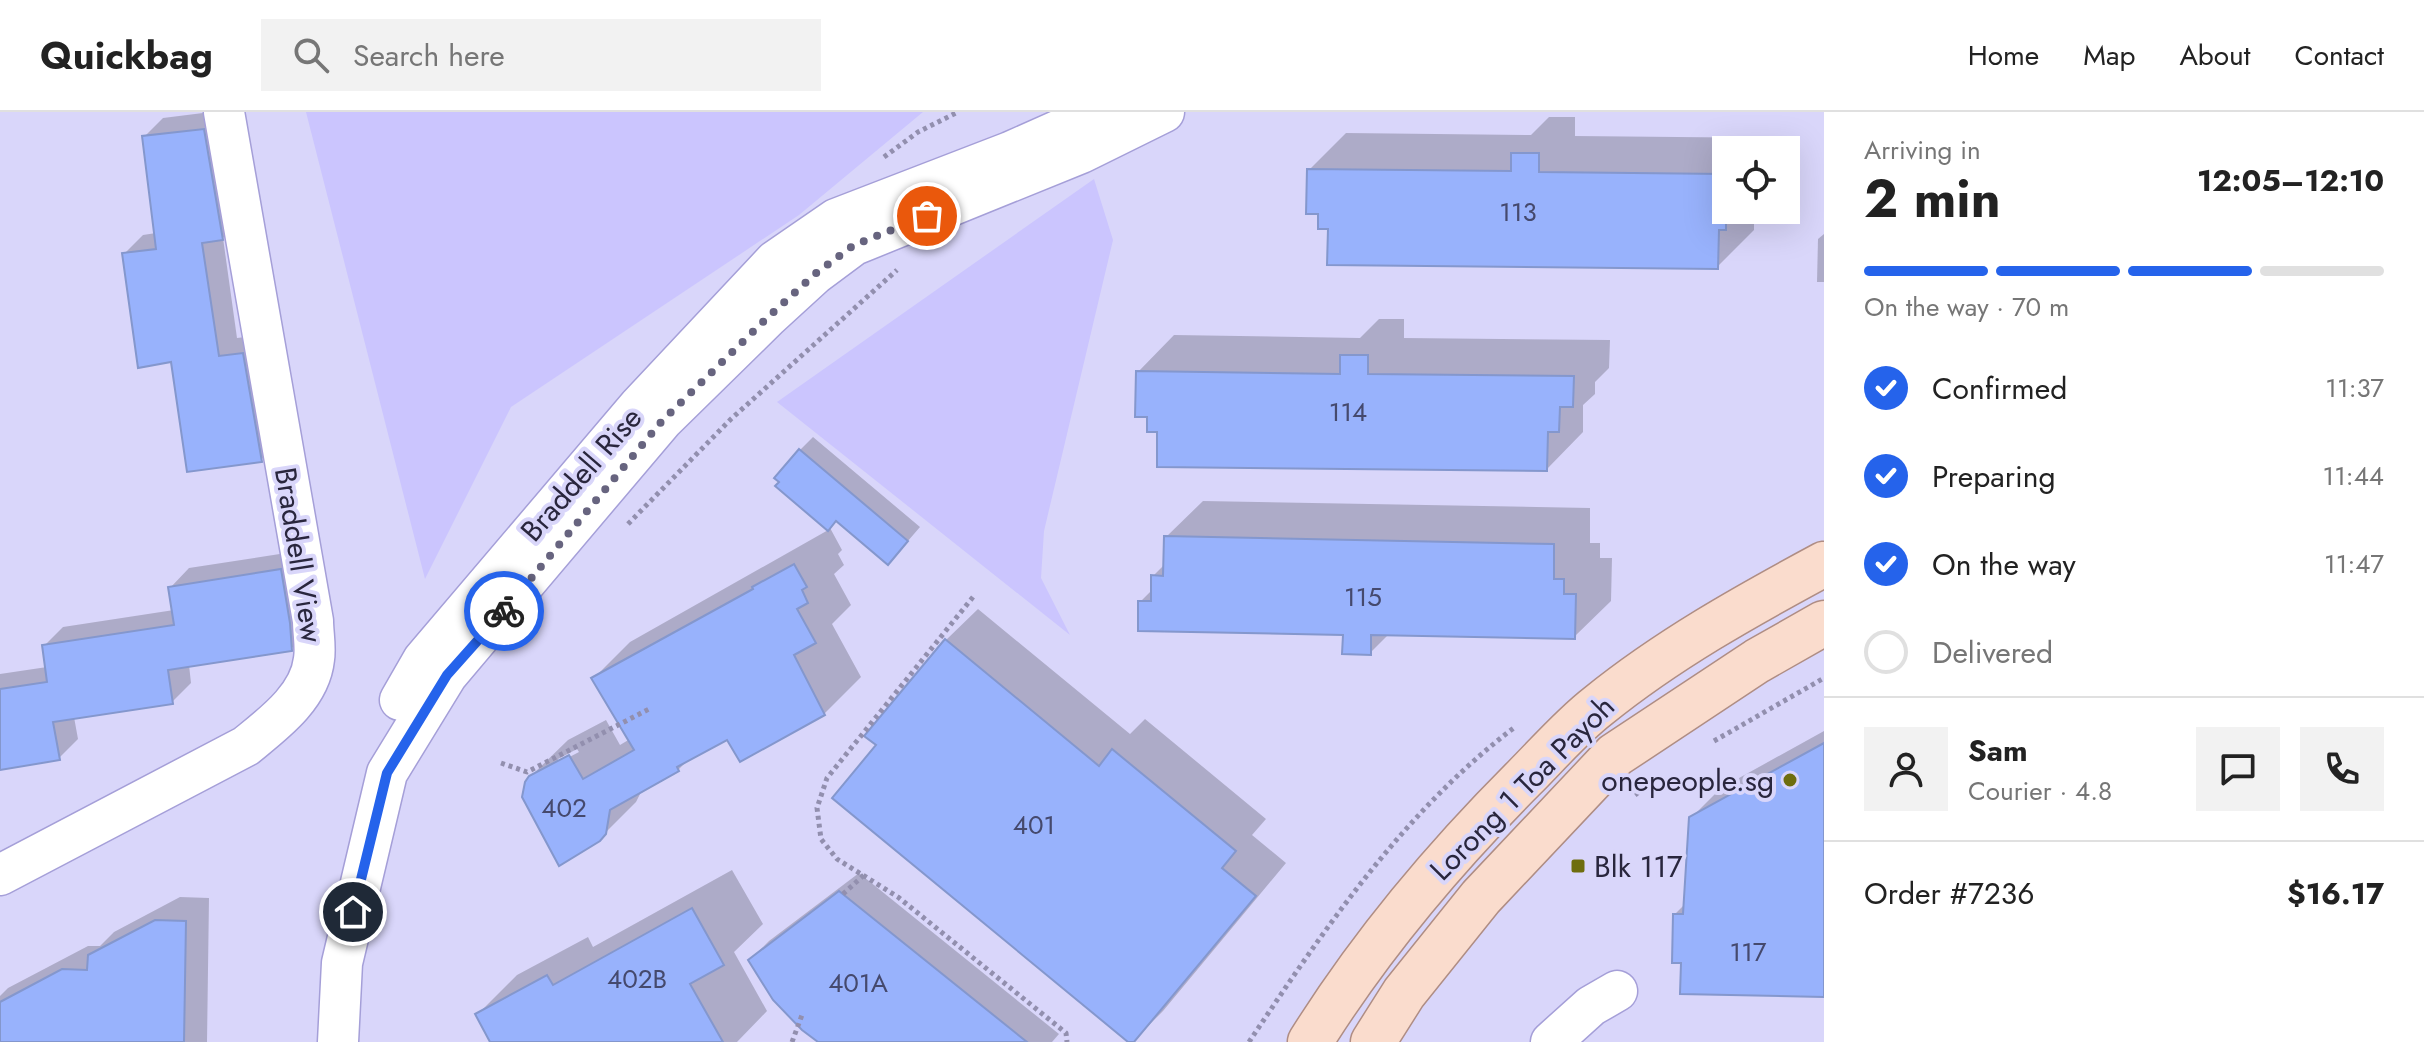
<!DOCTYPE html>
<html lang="en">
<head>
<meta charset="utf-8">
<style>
  :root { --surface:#fff; --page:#f2f2f2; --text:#222; --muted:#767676; --line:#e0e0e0; --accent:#2563eb }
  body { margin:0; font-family:Jost,sans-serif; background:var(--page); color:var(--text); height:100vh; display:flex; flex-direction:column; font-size:30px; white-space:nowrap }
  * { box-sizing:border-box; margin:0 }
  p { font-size:26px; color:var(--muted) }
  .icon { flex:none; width:44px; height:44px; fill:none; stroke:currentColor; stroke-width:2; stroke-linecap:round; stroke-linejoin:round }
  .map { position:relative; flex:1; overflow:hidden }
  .panel { display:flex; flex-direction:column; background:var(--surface); width:600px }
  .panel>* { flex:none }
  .fabs { position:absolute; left:1712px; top:24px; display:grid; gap:16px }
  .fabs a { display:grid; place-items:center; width:88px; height:88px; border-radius:0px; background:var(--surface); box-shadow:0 8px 32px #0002; font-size:40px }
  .pin { position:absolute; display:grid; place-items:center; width:68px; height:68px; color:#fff; margin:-34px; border:4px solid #fff; border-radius:50%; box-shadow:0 2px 8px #0007 }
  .courier { position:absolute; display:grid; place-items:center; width:80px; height:80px; margin:-40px; border:6px solid #2563eb; border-radius:50%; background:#fff; color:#222; box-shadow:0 2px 10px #0007 }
  .head em { font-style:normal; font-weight:700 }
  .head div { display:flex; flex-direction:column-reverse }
  .head { display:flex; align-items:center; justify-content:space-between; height:136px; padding:0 40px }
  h1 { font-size:52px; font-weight:700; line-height:60px }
  .bar { display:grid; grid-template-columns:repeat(4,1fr); gap:12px 8px; align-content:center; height:96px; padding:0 40px }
  .bar i { height:10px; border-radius:6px; background:var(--line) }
  .bar .current { background:var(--accent) }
  .bar p { grid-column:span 4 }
  .line { display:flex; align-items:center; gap:20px; padding:0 40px; border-top:2px solid var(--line) }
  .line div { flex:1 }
  .round { display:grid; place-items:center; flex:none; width:84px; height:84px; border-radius:0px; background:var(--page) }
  ol { padding:0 40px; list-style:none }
  li { display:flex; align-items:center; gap:24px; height:88px }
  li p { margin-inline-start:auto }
  li .icon { padding:8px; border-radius:50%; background:var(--accent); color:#fff; stroke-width:4 }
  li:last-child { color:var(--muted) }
  li i { width:44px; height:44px; border:4px solid var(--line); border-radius:50% }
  header { display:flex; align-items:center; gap:48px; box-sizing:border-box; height:112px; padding:0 40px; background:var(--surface); border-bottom:2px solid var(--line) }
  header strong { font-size:38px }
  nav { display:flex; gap:44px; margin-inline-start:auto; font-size:28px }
  .search { width:560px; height:72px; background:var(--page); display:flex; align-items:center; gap:20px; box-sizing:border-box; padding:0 28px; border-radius:0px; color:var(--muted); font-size:30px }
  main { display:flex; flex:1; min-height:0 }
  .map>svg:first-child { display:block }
  .green { fill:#cbc5fe }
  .shadow { fill:#0003; fill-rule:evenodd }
  .building { fill:#98b2fc; stroke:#8497cd; stroke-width:2 }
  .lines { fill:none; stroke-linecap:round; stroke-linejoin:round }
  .minor-casing { stroke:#a59fd8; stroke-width:43 }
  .major-casing { stroke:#af8d84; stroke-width:47 }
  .path { stroke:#928fae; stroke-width:5; stroke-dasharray:4 4; stroke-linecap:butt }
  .minor { stroke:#fff; stroke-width:40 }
  .major { stroke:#fadccd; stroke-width:44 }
  .done { stroke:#67647f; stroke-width:8; stroke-dasharray:0 14.4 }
  .route { stroke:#2563eb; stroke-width:10 }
  .poi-dot { fill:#6e6d0e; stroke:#d9d6fa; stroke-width:3 }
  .labels { text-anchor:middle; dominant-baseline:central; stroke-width:8; stroke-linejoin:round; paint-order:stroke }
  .number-label { font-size:26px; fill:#45496d }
  .street-label { font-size:30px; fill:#29263d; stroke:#d9d6fa }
  .poi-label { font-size:30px; fill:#29263d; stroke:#d9d6fa; text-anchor:end }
</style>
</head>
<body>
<header>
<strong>Quickbag</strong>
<div class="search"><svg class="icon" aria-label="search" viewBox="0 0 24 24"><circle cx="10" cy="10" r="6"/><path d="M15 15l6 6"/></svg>Search here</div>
<nav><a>Home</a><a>Map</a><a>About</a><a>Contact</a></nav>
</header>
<main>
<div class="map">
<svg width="1824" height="930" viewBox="0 0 1824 930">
  <rect width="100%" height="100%" fill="#d9d6fa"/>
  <!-- green -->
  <g class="green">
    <polygon points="306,0 923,0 799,103 511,295 425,467"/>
    <polygon points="1094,67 1113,128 1044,419 1041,466 1070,523 777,290"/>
  </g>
  <!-- shadow -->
  <g class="shadow">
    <polygon points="211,0 241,107 223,126 237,226 261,223 280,329 261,348 173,248 124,142 143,123 156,121 144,25 163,6"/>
    <polygon points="1549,5 1575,5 1575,24 1780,26 1780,38 1726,38 1726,98 1754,98 1754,118 1717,155 1330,116 1320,100 1309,58 1346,21 1531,23"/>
    <polygon points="1824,122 1824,170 1817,170 1818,127"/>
    <polygon points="1379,207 1404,207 1404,226 1610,228 1609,256 1595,270 1595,282 1583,293 1583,320 1547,357 1159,318 1149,303 1138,260 1174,223 1360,226"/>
    <path d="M 813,325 L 920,415 L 901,437 L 836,407 L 829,414 L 842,438 L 838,442 L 844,453 L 834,462 L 851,493 L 832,512 L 861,565 L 824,602 L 728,625 L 690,646 L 678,658 L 642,678 L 636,690 L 598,728 L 530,665 L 568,628 L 606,608 L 620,633 L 630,627 L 594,566 L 630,530 L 830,417 L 778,374 L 800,338 ZM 577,637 L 579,640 L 558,651 L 558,647 Z"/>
    <polygon points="1203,389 1590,396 1590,431 1600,431 1600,446 1612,446 1611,489 1574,525 1389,522 1370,541 1345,521 1140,490 1153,477 1153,464 1165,452 1166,425"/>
    <polygon points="299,439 310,518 291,537 189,553 191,571 172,590 74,605 78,627 59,646 0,656 0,562 47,555 44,534 63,515 174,498 170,476 189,456"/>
    <polygon points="978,497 1130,622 1145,607 1266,707 1252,723 1286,751 1163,899 1132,930 879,633 946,528"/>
    <polygon points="1824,619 1824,883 1683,849 1675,802 1686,791 1691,706 1721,676"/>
    <polygon points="732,758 763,812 734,840 767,899 737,930 493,930 477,903 517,863 588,825 593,835"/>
    <polygon points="859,761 1059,922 1052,930 822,930 750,848 769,829"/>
    <polygon points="180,785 209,786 207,930 0,930 0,884 8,876 88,834 100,834 114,820"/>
  </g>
  <!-- building -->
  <g class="building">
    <polygon points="204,17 223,128 202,131 219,244 243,241 262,350 187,360 171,250 138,256 122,141 156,137 142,24"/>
    <polygon points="1511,41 1539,41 1539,60 1726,62 1726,118 1719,118 1718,157 1327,153 1328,117 1318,117 1318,102 1306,102 1307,57 1511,59"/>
    <polygon points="1340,243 1368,243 1368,262 1574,264 1573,295 1560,295 1559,320 1548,320 1547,359 1157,355 1157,320 1147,320 1147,305 1135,305 1136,259 1340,262"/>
    <polygon points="799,337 908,429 888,453 836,409 828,419 775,374 779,370 774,366"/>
    <polygon points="1164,424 1554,432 1554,467 1564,467 1564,482 1576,482 1575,527 1371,523 1371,543 1342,542 1343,523 1138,519 1138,489 1151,489 1151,463 1163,464"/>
    <polygon points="794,452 807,475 802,478 808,491 797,497 816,531 794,543 825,603 740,650 727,628 677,655 679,659 610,698 606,722 600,729 559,754 522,685 525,670 529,664 569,643 583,667 634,638 591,566 753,477 752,475"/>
    <polygon points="281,457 290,511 292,539 168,558 173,592 53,610 60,648 0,658 0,577 47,570 42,533 174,513 168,475"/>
    <polygon points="945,527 1099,654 1112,637 1236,739 1222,756 1256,784 1134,930 1128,930 832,686 876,633 864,624"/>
    <polygon points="1824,631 1824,885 1680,882 1681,851 1672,851 1673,802 1683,802 1689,705"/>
    <polygon points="839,779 1027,930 818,930 802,918 773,888 748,848"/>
    <polygon points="692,796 724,853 690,872 723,930 490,930 475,902 547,863 553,873"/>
    <polygon points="155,808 186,809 184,930 0,930 0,890 62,857 87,858 88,843"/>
  </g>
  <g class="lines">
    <defs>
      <g id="minor">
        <polyline points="400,588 423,548 639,294 775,149 836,107 1010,40 1100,0"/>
        <path d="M 0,763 L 246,634 C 273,612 310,585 314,547 C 316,535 313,521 313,509 L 224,0"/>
        <polyline points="338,930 342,851 387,661 447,563 662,309 768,205 815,162 854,133 1081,41 1164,0"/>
        <polyline points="1551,930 1591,894 1617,879"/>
      </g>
      <g id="major">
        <path d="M 1310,930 C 1370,834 1444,746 1524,666 C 1548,642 1571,615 1598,594 C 1667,538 1746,494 1824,452"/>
        <polyline points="1373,930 1404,881 1481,785 1615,643 1757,549 1824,511"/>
      </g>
    </defs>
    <!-- minor casing -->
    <use href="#minor" class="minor-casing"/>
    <!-- major casing -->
    <use href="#major" class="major-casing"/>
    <!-- path -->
    <g class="path">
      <polyline points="884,45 918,20 958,0"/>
      <polyline points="628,412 731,307 897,158"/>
      <polyline points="973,485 827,666 817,696 821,727 837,747 898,785 1066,921 1067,930"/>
      <polyline points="1714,629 1824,566"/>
      <polyline points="501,651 527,660 651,596"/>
      <polyline points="1635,683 1652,669"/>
      <polyline points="843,782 864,763"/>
      <polyline points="792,930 802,903"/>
      <path d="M 1249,930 C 1325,816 1404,699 1515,615"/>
    </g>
    <!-- minor -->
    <use href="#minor" class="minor"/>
    <!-- major -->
    <use href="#major" class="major"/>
  </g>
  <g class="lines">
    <!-- done -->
    <polyline class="done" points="504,499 662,309 768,205 815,162 854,133 927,104"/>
    <!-- route -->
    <polyline class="route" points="353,800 387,661 447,563 504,499"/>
  </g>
  <!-- markers -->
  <g class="poi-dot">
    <circle cx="1790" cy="668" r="8"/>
    <rect x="1570" y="746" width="16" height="16" rx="4"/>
  </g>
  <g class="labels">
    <!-- number labels -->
    <g class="number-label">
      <text x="1518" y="100">113</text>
      <text x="1348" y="300">114</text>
      <text x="1363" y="485">115</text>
      <text x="564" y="696">402</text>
      <text x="1034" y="713">401</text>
      <text x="1748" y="840">117</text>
      <text x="637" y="867">402B</text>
      <text x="858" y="871">401A</text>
    </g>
    <!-- street labels -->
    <g class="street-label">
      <text transform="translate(581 362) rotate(-49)">Braddell Rise</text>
      <text transform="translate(299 443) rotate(81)">Braddell View</text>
      <text transform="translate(1522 676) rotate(-45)">Lorong 1 Toa Payoh</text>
    </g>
    <!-- poi labels -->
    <g class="poi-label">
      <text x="1774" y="668">onepeople.sg</text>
      <text x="1594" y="754" text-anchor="start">Blk 117</text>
    </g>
  </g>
</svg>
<div class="fabs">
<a><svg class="icon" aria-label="locate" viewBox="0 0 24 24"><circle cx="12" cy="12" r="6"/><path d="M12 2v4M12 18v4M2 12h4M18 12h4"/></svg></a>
</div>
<div class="pin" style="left:927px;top:104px;background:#ea580c"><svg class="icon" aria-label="bag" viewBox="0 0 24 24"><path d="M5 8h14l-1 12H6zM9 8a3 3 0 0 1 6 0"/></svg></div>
<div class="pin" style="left:353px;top:800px;background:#1f2937"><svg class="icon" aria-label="home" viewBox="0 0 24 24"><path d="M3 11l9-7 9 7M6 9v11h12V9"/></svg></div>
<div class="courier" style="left:504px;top:499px"><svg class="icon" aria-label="bike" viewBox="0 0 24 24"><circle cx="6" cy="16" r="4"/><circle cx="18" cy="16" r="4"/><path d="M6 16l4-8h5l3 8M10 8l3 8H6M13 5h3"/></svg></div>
</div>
<section class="panel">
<div class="head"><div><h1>2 min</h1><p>Arriving in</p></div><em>12:05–12:10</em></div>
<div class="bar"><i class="current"></i><i class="current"></i><i class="current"></i><i></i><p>On the way · 70 m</p></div>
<ol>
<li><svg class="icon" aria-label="check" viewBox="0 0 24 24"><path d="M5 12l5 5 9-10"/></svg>Confirmed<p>11:37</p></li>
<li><svg class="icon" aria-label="check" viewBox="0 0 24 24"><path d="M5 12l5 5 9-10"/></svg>Preparing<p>11:44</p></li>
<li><svg class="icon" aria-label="check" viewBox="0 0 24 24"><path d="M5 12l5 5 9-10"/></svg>On the way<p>11:47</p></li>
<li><i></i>Delivered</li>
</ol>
<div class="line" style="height:144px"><a class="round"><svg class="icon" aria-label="person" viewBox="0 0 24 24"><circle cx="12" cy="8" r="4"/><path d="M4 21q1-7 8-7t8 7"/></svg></a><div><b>Sam</b><p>Courier · 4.8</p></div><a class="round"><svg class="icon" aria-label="chat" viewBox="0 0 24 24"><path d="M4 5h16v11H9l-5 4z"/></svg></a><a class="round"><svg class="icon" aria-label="phone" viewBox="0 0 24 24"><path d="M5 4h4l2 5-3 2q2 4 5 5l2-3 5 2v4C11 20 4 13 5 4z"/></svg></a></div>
<div class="line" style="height:104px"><div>Order #7236</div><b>$16.17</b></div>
</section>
</main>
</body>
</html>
